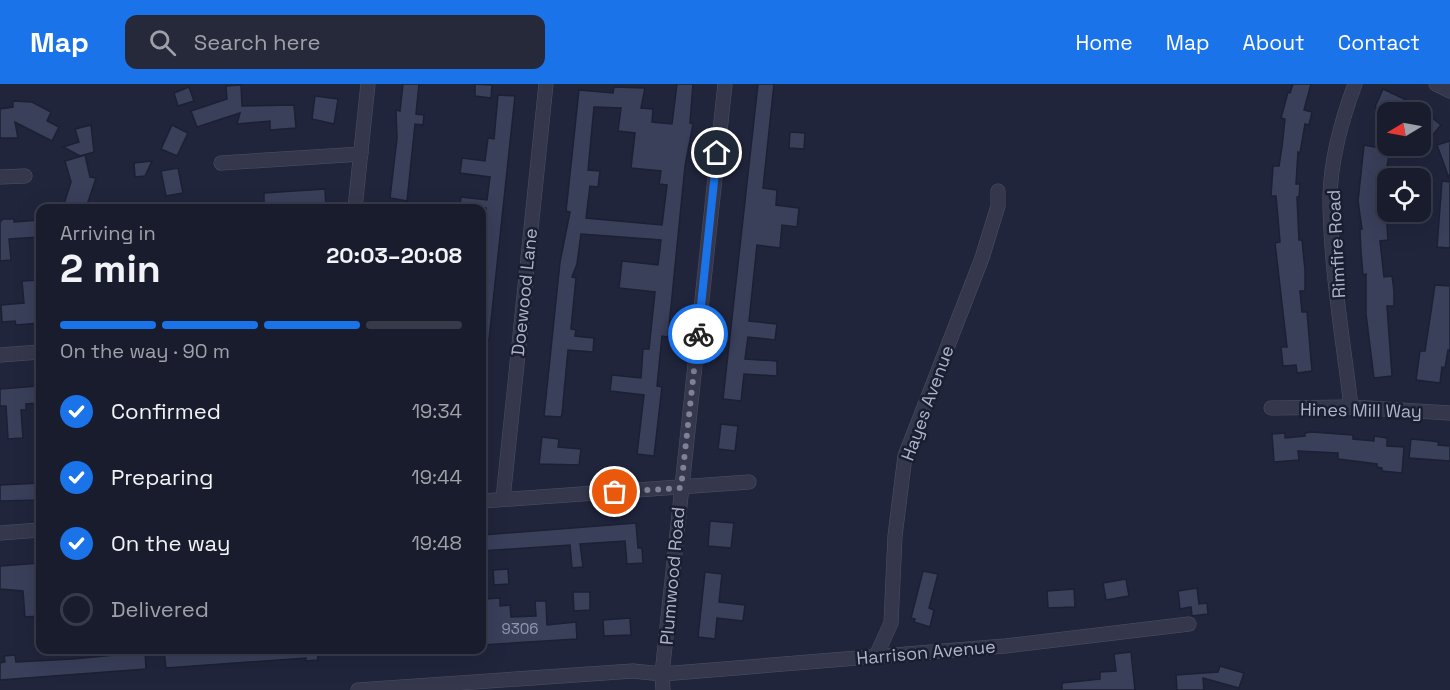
<!DOCTYPE html>
<html lang="en">
<head>
<meta charset="utf-8">
<style>
  :root { --surface:#191c2d; --page:#262939; --text:#f1f3f6; --muted:#9fa1aa; --line:#373a49; --accent:#1a73e8 }
  body { margin:0; font-family:"Space Grotesk",sans-serif; background:var(--page); color:var(--text); height:100vh; display:flex; flex-direction:column; font-size:22px; white-space:nowrap }
  * { box-sizing:border-box; margin:0 }
  p { font-size:20px; color:var(--muted) }
  .icon { flex:none; width:33px; height:33px; fill:none; stroke:currentColor; stroke-width:2; stroke-linecap:round; stroke-linejoin:round }
  .map { position:relative; flex:1; overflow:hidden }
  .sheet { position:absolute; left:36px; top:120px; width:450px; height:450px; display:flex; flex-direction:column; background:var(--surface); border-radius:12px; box-shadow:0 6px 24px #0002,0 0 0 2px var(--line) }
  .sheet>* { flex:none }
  .needle { width:39px; rotate:260deg }
  .tools { position:absolute; left:1377px; top:18px; display:grid; gap:12px }
  .tools a { display:grid; place-items:center; width:54px; height:54px; border-radius:12px; background:var(--surface); box-shadow:0 6px 24px #0002,0 0 0 2px var(--line); font-size:30px }
  .pin { position:absolute; display:grid; place-items:center; width:51px; height:51px; color:#fff; margin:-26px; border:3px solid #fff; border-radius:50%; box-shadow:0 2px 6px #0007 }
  .courier { position:absolute; display:grid; place-items:center; width:60px; height:60px; margin:-30px; border:4px solid #1a73e8; border-radius:50%; background:#fff; color:#222; box-shadow:0 2px 8px #0007 }
  .headline em { font-style:normal; font-weight:700 }
  .headline div { display:flex; flex-direction:column-reverse }
  .headline { display:flex; align-items:center; justify-content:space-between; height:102px; padding:0 24px }
  h1 { font-size:39px; font-weight:700; line-height:45px }
  .bar { display:grid; grid-template-columns:repeat(4,1fr); gap:9px 6px; align-content:center; height:72px; padding:0 24px }
  .bar i { height:8px; border-radius:4px; background:var(--line) }
  .bar .selected { background:var(--accent) }
  .bar p { grid-column:span 4 }
  ol { padding:0 24px; list-style:none }
  li { display:flex; align-items:center; gap:18px; height:66px }
  li p { margin-inline-start:auto }
  li .icon { padding:6px; border-radius:50%; background:var(--accent); color:#fff; stroke-width:4 }
  li:last-child { color:var(--muted) }
  li i { width:33px; height:33px; border:3px solid var(--line); border-radius:50% }
  header { display:flex; align-items:center; gap:36px; box-sizing:border-box; height:84px; padding:0 30px; background:var(--accent); color:#fff }
  header strong { font-size:28px }
  nav { display:flex; gap:33px; margin-inline-start:auto; font-size:21px }
  .search { width:420px; height:54px; background:var(--page); display:flex; align-items:center; gap:15px; box-sizing:border-box; padding:0 21px; border-radius:12px; color:var(--muted); font-size:22px }
  .map>svg:first-child { display:block }
  .building { fill:#3a3f5a; stroke:#1c2033; stroke-width:1.5; fill-rule:evenodd }
  .lines { fill:none; stroke-linecap:round; stroke-linejoin:round }
  .minor-casing { stroke:#4d5064; stroke-width:15 }
  .minor { stroke:#35384c; stroke-width:14 }
  .done { stroke:#7e8197; stroke-width:6; stroke-dasharray:0 10.8 }
  .route { stroke:#1a73e8; stroke-width:8 }
  .labels { text-anchor:middle; dominant-baseline:central; stroke-width:5; stroke-linejoin:round; paint-order:stroke }
  .number-label { font-size:15px; fill:#9296ac }
  .street-label { font-size:18px; fill:#b0b3c8; stroke:#1a1e31 }
</style>
</head>
<body>
<header>
<strong>Map</strong>
<div class="search"><svg class="icon" aria-label="search" viewBox="0 0 24 24"><circle cx="10" cy="10" r="6"/><path d="M15 15l6 6"/></svg>Search here</div>
<nav><a>Home</a><a>Map</a><a>About</a><a>Contact</a></nav>
</header>
<div class="map">
<svg width="1450" height="606" viewBox="0 0 1450 606">
  <rect width="100%" height="100%" fill="#21253c"/>
  <!-- building -->
  <g class="building">
    <polygon points="403,0 419,0 416,30 424,31 423,41 415,40 407,117 390,114 397,54 396,26 400,27"/>
    <polygon points="475,0 492,1 491,14 475,12"/>
    <path d="M 677,0 L 693,0 L 690,39 L 693,40 L 685,82 L 668,253 L 662,252 L 657,302 L 662,303 L 654,372 L 637,370 L 644,311 L 610,307 L 612,291 L 641,294 L 643,265 L 649,265 L 655,208 L 619,204 L 622,177 L 658,181 L 661,156 L 581,150 L 577,180 L 572,193 L 576,194 L 571,245 L 576,246 L 575,252 L 594,254 L 593,268 L 568,266 L 562,330 L 561,333 L 544,332 L 560,178 L 570,128 L 566,127 L 579,6 L 613,9 L 614,3 L 645,4 L 641,24 L 653,25 L 652,38 L 672,40 ZM 594,23 L 621,24 L 618,47 L 635,49 L 631,84 L 661,87 L 659,100 L 667,101 L 662,141 L 586,134 L 590,102 L 598,103 L 600,87 L 588,86 Z"/>
    <polygon points="758,0 774,0 763,104 777,106 776,121 799,124 797,143 782,141 780,164 757,161 749,237 777,240 775,256 748,253 745,275 777,277 777,292 744,290 741,317 723,315"/>
    <polygon points="1293,0 1311,0 1304,26 1312,28 1309,41 1305,40 1300,69 1298,68 1296,100 1300,100 1299,113 1297,113 1299,156 1302,156 1305,186 1305,207 1300,207 1302,228 1307,228 1312,287 1297,289 1296,281 1283,282 1281,263 1287,263 1275,159 1280,158 1276,112 1271,112 1273,82 1279,82 1282,63 1285,35 1281,34 1288,8 1290,9"/>
    <polygon points="241,1 242,22 294,21 296,44 270,46 270,37 237,40 240,29 197,43 191,27 227,15 226,2"/>
    <polygon points="189,3 194,17 178,22 174,9"/>
    <polygon points="1383,5 1432,28 1425,28 1441,41 1426,59 1420,54 1420,28 1387,28 1375,23"/>
    <polygon points="498,11 515,12 489,256 482,255 482,163 486,124 460,124 461,113 487,116 490,93 460,89 462,74 485,77 488,54 494,55"/>
    <polygon points="315,12 338,15 334,40 312,35"/>
    <polygon points="13,17 32,18 51,28 47,37 59,43 52,57 15,38 18,54 0,54 0,25 13,23"/>
    <polygon points="91,41 94,68 80,72 63,63 79,58 75,45"/>
    <polygon points="172,41 188,49 177,72 161,65"/>
    <polygon points="790,48 805,49 804,65 789,64"/>
    <polygon points="1450,57 1450,93 1449,94 1437,61"/>
    <polygon points="1364,61 1390,66 1387,83 1391,91 1378,89 1376,128 1386,127 1388,156 1380,157 1384,193 1392,192 1394,207 1394,222 1387,222 1392,292 1374,294 1366,230 1366,190 1363,191 1361,168 1360,145 1362,145 1358,117"/>
    <polygon points="85,71 90,93 96,94 86,124 77,124 64,120 71,98 65,77"/>
    <polygon points="152,77 145,92 135,93 134,79"/>
    <polygon points="178,84 183,109 166,112 161,87"/>
    <polygon points="1442,97 1450,98 1450,164 1437,163"/>
    <polygon points="325,105 326,124 308,124 308,122 264,124 264,109"/>
    <polygon points="3,135 14,135 14,138 40,136 40,153 9,155 11,176 0,177 0,138"/>
    <polygon points="40,196 40,239 16,241 15,237 2,238 1,221 24,219 22,197"/>
    <polygon points="1435,201 1450,202 1450,266 1448,266 1445,284 1442,283 1440,299 1416,296 1420,267 1425,267"/>
    <polygon points="38,302 39,319 26,320 26,326 21,326 23,354 8,355 6,322 0,322 0,305"/>
    <polygon points="721,340 738,342 735,367 718,365"/>
    <polygon points="1312,348 1353,351 1353,355 1374,357 1374,352 1387,354 1387,362 1404,363 1402,389 1382,387 1382,384 1377,383 1377,380 1338,375 1338,369 1298,367 1299,376 1274,378 1272,350 1285,349 1285,354 1305,352 1305,349"/>
    <polygon points="542,353 559,355 558,363 581,365 579,381 539,380"/>
    <polygon points="1411,355 1432,357 1439,358 1438,361 1450,362 1450,377 1409,374"/>
    <polygon points="40,399 40,416 0,417 0,401"/>
    <polygon points="710,437 734,439 731,464 708,462"/>
    <polygon points="636,439 638,464 642,464 643,479 627,480 625,457 580,460 583,483 572,484 570,461 482,467 482,451"/>
    <polygon points="40,479 40,532 25,533 23,507 0,505 0,482"/>
    <polygon points="508,485 509,500 494,501 493,486"/>
    <polygon points="923,487 938,490 929,524 934,526 930,543 914,538 915,535 911,534"/>
    <polygon points="705,488 722,490 719,518 745,521 743,537 717,534 715,555 698,553"/>
    <polygon points="1126,495 1129,512 1106,516 1103,499"/>
    <polygon points="1197,504 1199,520 1207,519 1208,530 1192,532 1191,523 1180,525 1178,507"/>
    <polygon points="1074,505 1075,523 1048,524 1047,507"/>
    <polygon points="573,508 590,508 590,526 574,527"/>
    <polygon points="500,514 500,522 510,521 511,533 536,532 535,517 546,517 547,541 576,538 577,555 482,561 482,538 486,538 485,515"/>
    <polygon points="630,534 631,551 604,552 603,536"/>
    <polygon points="134,566 145,566 146,585 0,596 0,579 5,578 4,572 15,571 16,578 73,575 135,569"/>
    <polygon points="179,566 317,566 318,576 306,577 306,574 166,584 164,567"/>
    <polygon points="1131,568 1135,606 1062,606 1062,599 1100,595 1100,588 1116,587 1114,570"/>
    <polygon points="1220,582 1244,589 1239,604 1203,594 1204,606 1177,606 1176,591 1218,588"/>
  </g>
  <g class="lines">
    <defs>
      <g id="minor">
        <polyline points="1436,0 1450,7"/>
        <polyline points="221,79 361,70"/>
        <polyline points="0,93 25,92"/>
        <polyline points="355,124 368,0"/>
        <polyline points="0,271 40,268"/>
        <path d="M 1351,323 C 1343,254 1330,182 1330,112 C 1331,74 1342,35 1355,0"/>
        <polyline points="1271,324 1351,323 1450,329"/>
        <polyline points="503,415 546,0"/>
        <polyline points="482,417 749,398"/>
        <polyline points="0,449 40,446"/>
        <polyline points="876,572 891,539 895,452 905,372 982,174 998,122 998,107"/>
        <polyline points="358,606 633,587 662,590 1005,562 1189,540"/>
        <polyline points="663,606 662,590 725,0"/>
      </g>
    </defs>
    <!-- minor casing -->
    <use href="#minor" class="minor-casing"/>
    <!-- minor -->
    <use href="#minor" class="minor"/>
  </g>
  <g class="lines">
    <!-- done -->
    <polyline class="done" points="615,408 681,404 698,250"/>
    <!-- route -->
    <polyline class="route" points="698,250 717,69"/>
  </g>
  <g class="labels">
    <!-- number labels -->
    <g class="number-label">
      <text x="520" y="544">9306</text>
    </g>
    <!-- street labels -->
    <g class="street-label">
      <text transform="translate(1336 160) rotate(-93)">Rimfire Road</text>
      <text transform="translate(524 208) rotate(-84)">Doewood Lane</text>
      <text transform="translate(927 319) rotate(-70)">Hayes Avenue</text>
      <text transform="translate(1361 326) rotate(1)">Hines Mill Way</text>
      <text transform="translate(672 492) rotate(-85)">Plumwood Road</text>
      <text transform="translate(926 568) rotate(-5)">Harrison Avenue</text>
    </g>
  </g>
</svg>
<div class="tools">
<a><svg class="needle" viewBox="-14 -14 28 28"><path d="M0-13l5 13h-10z" fill="#e53935"/><path d="M0 13l5-13h-10z" fill="#9fa1aa"/></svg></a>
<a><svg class="icon" aria-label="locate" viewBox="0 0 24 24"><circle cx="12" cy="12" r="6"/><path d="M12 2v4M12 18v4M2 12h4M18 12h4"/></svg></a>
</div>
<div class="pin" style="left:615px;top:408px;background:#ea580c"><svg class="icon" aria-label="bag" viewBox="0 0 24 24"><path d="M5 8h14l-1 12H6zM9 8a3 3 0 0 1 6 0"/></svg></div>
<div class="pin" style="left:717px;top:69px;background:#1f2937"><svg class="icon" aria-label="home" viewBox="0 0 24 24"><path d="M3 11l9-7 9 7M6 9v11h12V9"/></svg></div>
<div class="courier" style="left:698px;top:250px"><svg class="icon" aria-label="bike" viewBox="0 0 24 24"><circle cx="6" cy="16" r="4"/><circle cx="18" cy="16" r="4"/><path d="M6 16l4-8h5l3 8M10 8l3 8H6M13 5h3"/></svg></div>
<section class="sheet">
<div class="headline"><div><h1>2 min</h1><p>Arriving in</p></div><em>20:03–20:08</em></div>
<div class="bar"><i class="selected"></i><i class="selected"></i><i class="selected"></i><i></i><p>On the way · 90 m</p></div>
<ol>
<li><svg class="icon" aria-label="check" viewBox="0 0 24 24"><path d="M5 12l5 5 9-10"/></svg>Confirmed<p>19:34</p></li>
<li><svg class="icon" aria-label="check" viewBox="0 0 24 24"><path d="M5 12l5 5 9-10"/></svg>Preparing<p>19:44</p></li>
<li><svg class="icon" aria-label="check" viewBox="0 0 24 24"><path d="M5 12l5 5 9-10"/></svg>On the way<p>19:48</p></li>
<li><i></i>Delivered</li>
</ol>
</section>
</div>
</body>
</html>
